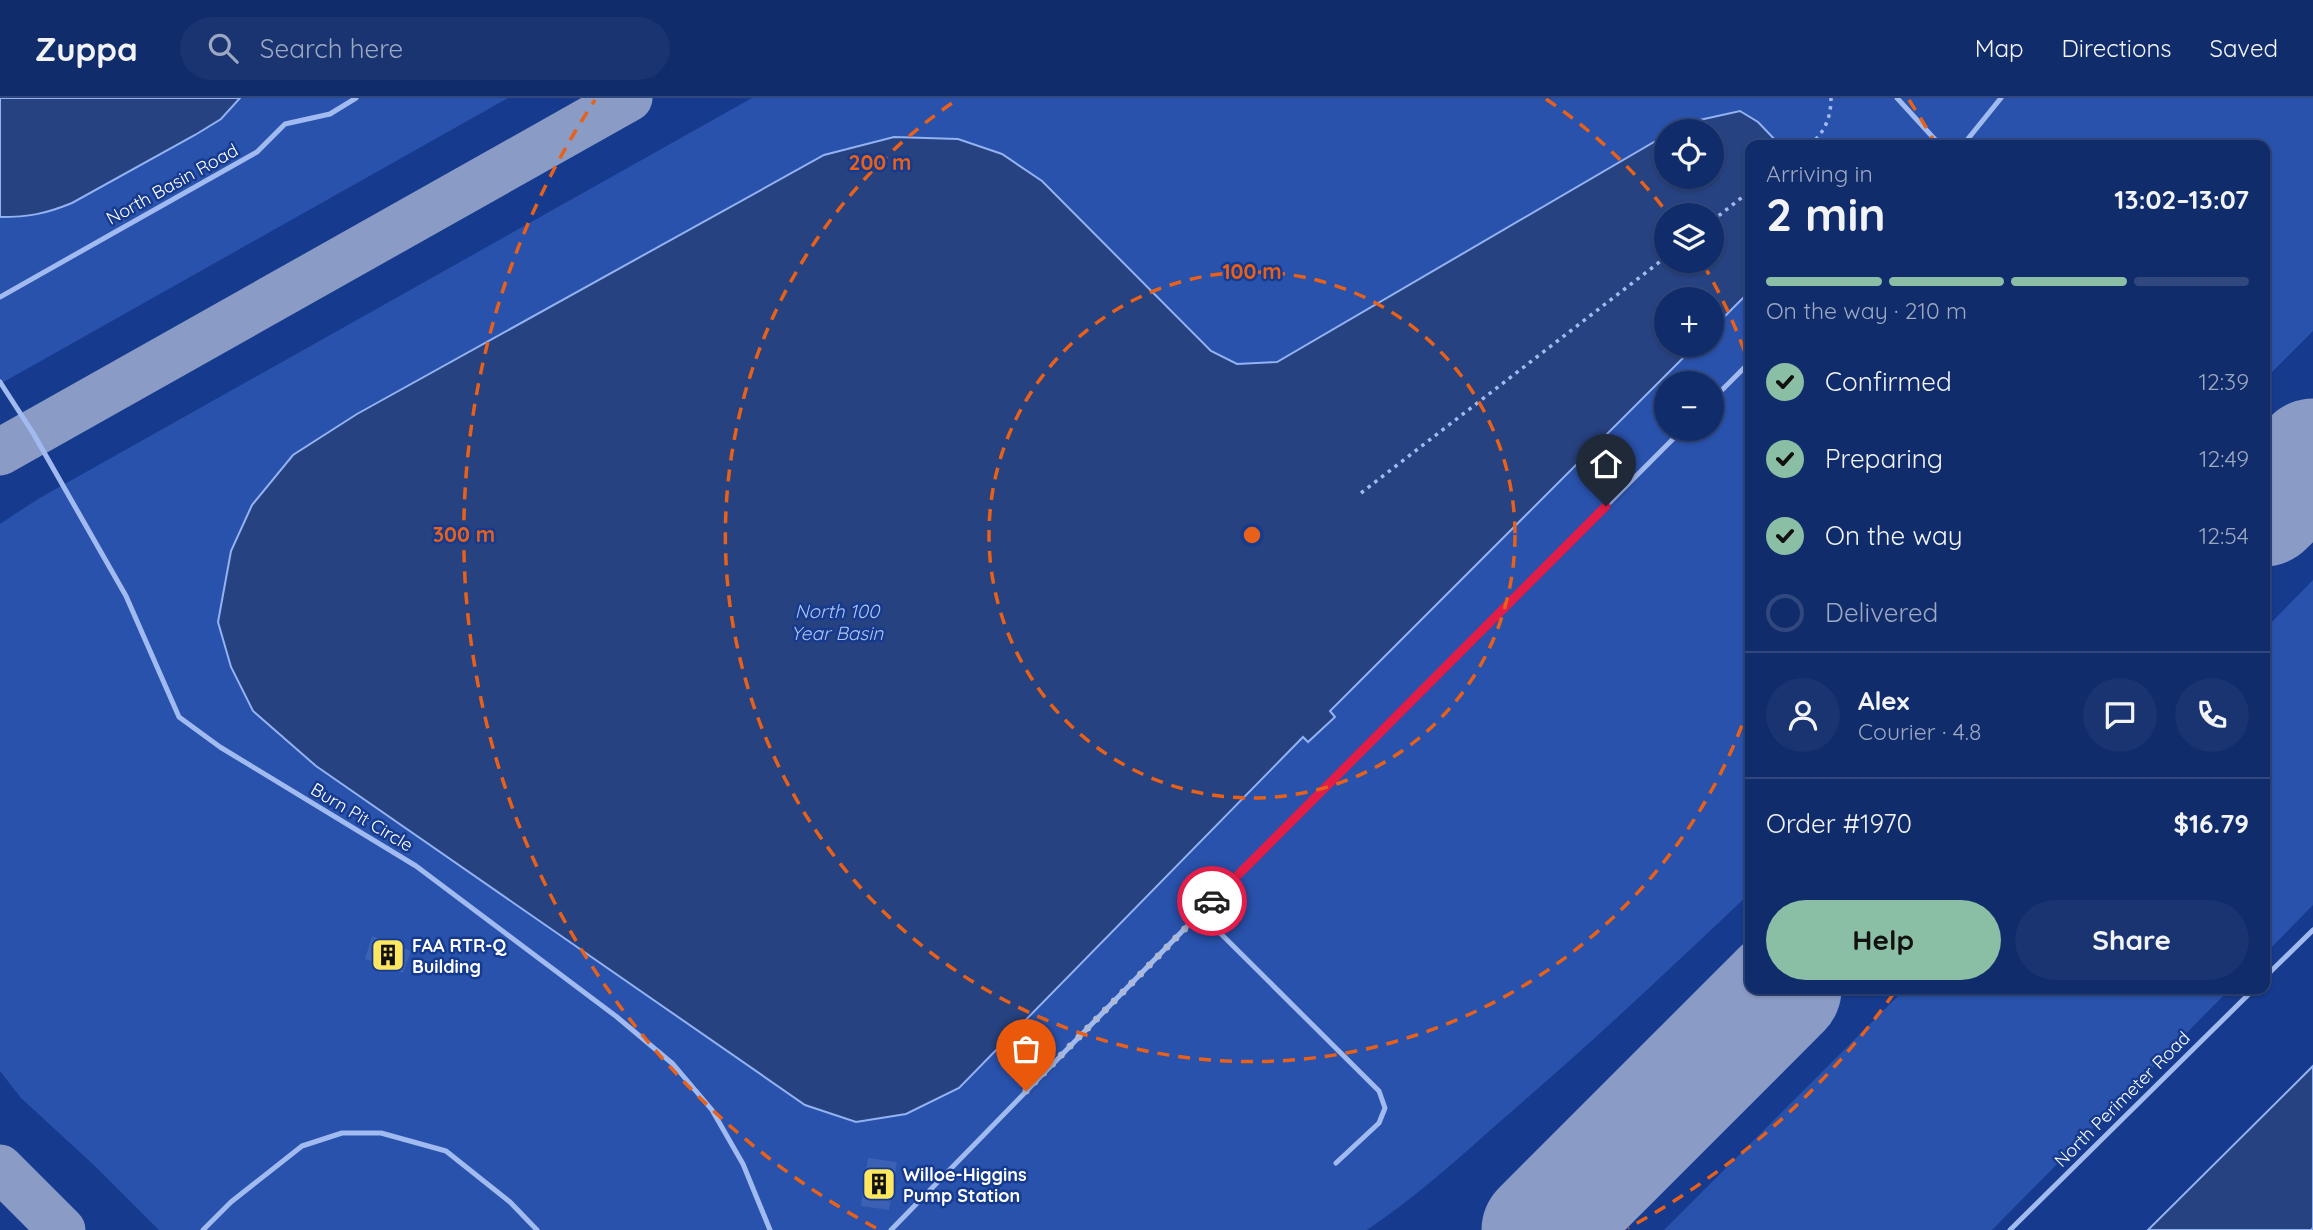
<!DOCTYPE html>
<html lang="en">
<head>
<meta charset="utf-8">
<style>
  :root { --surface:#102c6a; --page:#193470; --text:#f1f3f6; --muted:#9ca7c1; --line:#30487e; --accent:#8abfa5 }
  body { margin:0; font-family:Quicksand,sans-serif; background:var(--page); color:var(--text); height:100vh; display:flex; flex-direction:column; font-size:26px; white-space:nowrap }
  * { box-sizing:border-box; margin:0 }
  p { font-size:23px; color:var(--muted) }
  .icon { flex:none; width:38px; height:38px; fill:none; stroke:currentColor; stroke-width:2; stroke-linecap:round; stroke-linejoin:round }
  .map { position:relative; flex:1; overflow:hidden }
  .drawer { position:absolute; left:1745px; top:42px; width:525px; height:854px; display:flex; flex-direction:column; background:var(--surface); border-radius:14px; box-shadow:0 2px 5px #0004,0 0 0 2px var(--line) }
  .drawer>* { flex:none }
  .buttons { position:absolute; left:1654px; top:21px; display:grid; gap:14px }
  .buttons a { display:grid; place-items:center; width:70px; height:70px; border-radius:50%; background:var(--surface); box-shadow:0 2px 5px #0004,0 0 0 2px var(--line); font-size:35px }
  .pin { position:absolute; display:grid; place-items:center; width:60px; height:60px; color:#fff; margin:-72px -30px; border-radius:50% 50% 50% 0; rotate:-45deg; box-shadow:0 0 7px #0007 }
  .pin .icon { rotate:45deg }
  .courier { position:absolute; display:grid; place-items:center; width:70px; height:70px; margin:-35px; border:5px solid #e11d48; border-radius:50%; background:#fff; color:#222; box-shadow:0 2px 9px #0007 }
  .overview em { font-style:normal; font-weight:700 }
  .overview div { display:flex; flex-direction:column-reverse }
  .overview { display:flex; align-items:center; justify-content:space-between; height:119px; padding:0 21px }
  h1 { font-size:46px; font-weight:700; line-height:52px }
  .bar { display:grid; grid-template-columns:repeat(4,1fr); gap:10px 7px; align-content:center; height:84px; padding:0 21px }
  .bar i { height:9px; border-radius:5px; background:var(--line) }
  .bar .on { background:var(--accent) }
  .bar p { grid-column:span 4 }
  .line { display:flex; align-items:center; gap:18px; padding:0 21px; border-top:2px solid var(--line) }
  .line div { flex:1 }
  .round { display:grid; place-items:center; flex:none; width:74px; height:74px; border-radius:37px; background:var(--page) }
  ol { padding:0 21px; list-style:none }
  li { display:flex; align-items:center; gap:21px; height:77px }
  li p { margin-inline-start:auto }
  li .icon { padding:7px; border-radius:50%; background:var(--accent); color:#111; stroke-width:4 }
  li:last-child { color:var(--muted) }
  li i { width:38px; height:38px; border:4px solid var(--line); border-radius:50% }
  .primary-button { display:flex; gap:14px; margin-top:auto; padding:14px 21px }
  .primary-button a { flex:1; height:80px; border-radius:42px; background:var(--accent); color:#111; font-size:28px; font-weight:700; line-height:80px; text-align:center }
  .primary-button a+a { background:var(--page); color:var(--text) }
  header { display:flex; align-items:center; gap:42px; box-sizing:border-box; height:98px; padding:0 35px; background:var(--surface); border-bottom:2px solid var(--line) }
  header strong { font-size:33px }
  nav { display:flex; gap:38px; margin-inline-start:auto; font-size:24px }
  .search { width:490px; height:63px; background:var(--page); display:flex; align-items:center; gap:18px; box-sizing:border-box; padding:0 24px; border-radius:38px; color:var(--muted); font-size:26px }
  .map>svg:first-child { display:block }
  .green { fill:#2952ac; fill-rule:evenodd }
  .water { fill:#274280; stroke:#93b2f2; stroke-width:2; fill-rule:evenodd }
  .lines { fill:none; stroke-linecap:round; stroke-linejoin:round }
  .taxiway { stroke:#8a9cc6; stroke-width:47 }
  .runway { stroke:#8a9cc6; stroke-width:119 }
  .building { fill:#3b60b4 }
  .path { stroke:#a1baef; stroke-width:3.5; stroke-dasharray:3.5 5; stroke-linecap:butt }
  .lane { stroke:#a1baef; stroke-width:5 }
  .done { stroke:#adbad7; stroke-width:7; stroke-dasharray:0 12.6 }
  .route { stroke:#e11d48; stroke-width:9 }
  .ring { fill:none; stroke:#e96118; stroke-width:3.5; stroke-dasharray:12 9 }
  .labels { text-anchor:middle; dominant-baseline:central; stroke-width:5; stroke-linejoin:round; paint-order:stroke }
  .street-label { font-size:18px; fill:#fff; stroke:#163a8d }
  .poi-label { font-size:18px; font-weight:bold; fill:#fff; stroke:#163a8d; text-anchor:start }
  .water-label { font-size:19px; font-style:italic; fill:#adc4f6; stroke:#163a8d }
  .centre { fill:#e96118; stroke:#163a8d; stroke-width:3.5 }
  .ring-label { font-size:21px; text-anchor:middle; font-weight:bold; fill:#e96118; stroke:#163a8d; stroke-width:5; stroke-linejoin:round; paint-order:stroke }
</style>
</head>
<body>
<header>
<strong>Zuppa</strong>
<div class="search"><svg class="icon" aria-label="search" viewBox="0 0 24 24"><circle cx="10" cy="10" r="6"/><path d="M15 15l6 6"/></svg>Search here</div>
<nav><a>Map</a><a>Directions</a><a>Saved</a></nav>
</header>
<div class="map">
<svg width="2313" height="1132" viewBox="0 0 2313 1132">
  <rect width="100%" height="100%" fill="#163a8d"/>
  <!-- green -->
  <g class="green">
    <polygon points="0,0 508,0 0,286"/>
    <path d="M 752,0 L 2313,0 L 2313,233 L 2265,281 L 2264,47 L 1750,47 L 1750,795 C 1669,872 1588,948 1503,1021 C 1459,1060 1416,1099 1367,1132 L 159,1132 L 97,1070 L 21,1000 L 0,973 L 0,426 L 38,401 ZM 1666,33 L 1712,33 L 1712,79 L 1666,79 ZM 1666,117 L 1712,117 L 1712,163 L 1666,163 ZM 1666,201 L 1712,201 L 1712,247 L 1666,247 ZM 1666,285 L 1712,285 L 1712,331 L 1666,331 Z"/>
    <polygon points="2313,482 2313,807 2265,856 2265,531"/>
    <polygon points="1905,891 2230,891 1992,1132 1664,1132"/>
  </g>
  <!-- water -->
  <g class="water">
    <path d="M 0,0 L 240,0 L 221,21 L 195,37 L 72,105 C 45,116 29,119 0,119 Z"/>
    <path d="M 1740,13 L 1758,24 L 1780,47 L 1750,47 L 1750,193 L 1712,231 L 1712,201 L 1666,201 L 1666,247 L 1696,247 L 1330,613 L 1335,619 L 1308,644 L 1303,639 L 959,990 L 906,1016 L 856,1024 L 805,1007 L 316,668 L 253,613 L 231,569 L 218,524 L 231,453 L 252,407 L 293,357 L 357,316 L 824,57 L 894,39 L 958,41 L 1002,56 L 1042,83 L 1211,253 L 1237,266 L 1277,264 L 1666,37 L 1666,79 L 1712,79 L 1712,33 L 1673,33 L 1686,25 ZM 1666,117 L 1712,117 L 1712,163 L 1666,163 Z"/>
    <polygon points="2313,968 2313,1130 2311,1132 2148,1132"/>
  </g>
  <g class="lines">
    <!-- taxiway -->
    <g class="taxiway">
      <polyline points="0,354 629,0"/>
      <polyline points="0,1070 62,1132"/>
      <polyline points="1515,1132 1628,1045"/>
    </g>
    <!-- runway -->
    <g class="runway">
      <polyline points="2264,409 2313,360"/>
      <polyline points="1541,1132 1782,891"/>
    </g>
  </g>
  <!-- building -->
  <g class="building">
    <polygon points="372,838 411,853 403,875 365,861"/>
    <polygon points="868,1060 897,1064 889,1112 861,1108"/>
  </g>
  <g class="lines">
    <!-- path -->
    <g class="path">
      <path d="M 1809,47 C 1825,35 1831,19 1831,0"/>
      <polyline points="1712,123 1750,93"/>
      <polyline points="1361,395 1666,159"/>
    </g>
    <!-- lane -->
    <g class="lane">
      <polyline points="1897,0 1940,47"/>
      <polyline points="1963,47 2001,0"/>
      <polyline points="0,199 257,54 285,26 330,16 356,0"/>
      <polyline points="0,284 33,335 126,498 179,619 220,649 416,768 617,919 673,966 712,1012 743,1066 770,1132"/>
      <polyline points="1712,302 1750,264"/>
      <polyline points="1200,815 1379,993 1385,1010 1379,1025 1336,1065"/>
      <polyline points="2264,880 2313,832"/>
      <polyline points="203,1132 231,1104 302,1048 342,1035 381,1035 446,1053 510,1104 537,1132"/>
      <polyline points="891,1132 1200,815 1683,331"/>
      <polyline points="2010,1132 2254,891"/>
    </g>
  </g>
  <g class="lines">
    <!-- done -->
    <polyline class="done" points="1026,993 1212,803"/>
    <!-- route -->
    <polyline class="route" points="1212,803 1606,408"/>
  </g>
  <!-- distance rings -->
  <g class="ring">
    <circle cx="1252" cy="437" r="263"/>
    <path d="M1749 608A526 526 0 1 1 958 1M1546 1A526 526 0 0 1 1669 117M1703 166A526 526 0 0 1 1749 266"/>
    <path d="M1894 895A788 788 0 0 1 1628 1130M876 1130A788 788 0 0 1 595 2M1909 2A788 788 0 0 1 1934 43"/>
  </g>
  <!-- icons -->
  <defs>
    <symbol id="building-square" viewBox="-11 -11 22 22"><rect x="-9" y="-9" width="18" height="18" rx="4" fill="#ffe75f" stroke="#163a8d"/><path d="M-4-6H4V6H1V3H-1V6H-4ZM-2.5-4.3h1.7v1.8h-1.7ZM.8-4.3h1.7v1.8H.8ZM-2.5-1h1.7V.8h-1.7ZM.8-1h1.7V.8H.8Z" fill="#111"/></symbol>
  </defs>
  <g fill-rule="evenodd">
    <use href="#building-square" x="369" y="838" width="38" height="38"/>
    <use href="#building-square" x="860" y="1067" width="38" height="38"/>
  </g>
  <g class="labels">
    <!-- street labels -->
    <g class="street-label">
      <text transform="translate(172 86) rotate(-29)">North Basin Road</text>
      <text transform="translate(362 719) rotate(31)">Burn Pit Circle</text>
      <text transform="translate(2122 1001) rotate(-45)">North Perimeter Road</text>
    </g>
    <!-- poi labels -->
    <g class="poi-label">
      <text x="412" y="847">FAA RTR-Q<tspan x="412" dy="21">Building</tspan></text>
      <text x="903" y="1076">Willoe-Higgins<tspan x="903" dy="21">Pump Station</tspan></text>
    </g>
    <!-- water labels -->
    <g class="water-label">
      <text x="837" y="513">North 100<tspan x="837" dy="22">Year Basin</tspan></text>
    </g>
  </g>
  <circle cx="1252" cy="437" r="10" class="centre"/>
  <g class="ring-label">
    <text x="880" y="72">200 m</text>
    <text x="1252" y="181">100 m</text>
    <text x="464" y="444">300 m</text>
  </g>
</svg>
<div class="buttons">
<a><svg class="icon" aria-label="locate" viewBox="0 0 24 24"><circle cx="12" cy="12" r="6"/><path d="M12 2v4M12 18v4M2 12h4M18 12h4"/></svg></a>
<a><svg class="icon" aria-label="layers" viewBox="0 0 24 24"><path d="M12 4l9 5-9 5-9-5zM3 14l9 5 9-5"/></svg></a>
<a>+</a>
<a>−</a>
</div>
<div class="pin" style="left:1026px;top:993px;background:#ea580c"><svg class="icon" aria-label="bag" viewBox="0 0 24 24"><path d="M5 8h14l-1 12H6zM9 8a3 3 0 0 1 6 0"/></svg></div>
<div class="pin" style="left:1606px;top:408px;background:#1f2937"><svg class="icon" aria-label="home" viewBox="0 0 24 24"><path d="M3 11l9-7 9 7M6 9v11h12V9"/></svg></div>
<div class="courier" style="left:1212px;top:803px"><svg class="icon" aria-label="car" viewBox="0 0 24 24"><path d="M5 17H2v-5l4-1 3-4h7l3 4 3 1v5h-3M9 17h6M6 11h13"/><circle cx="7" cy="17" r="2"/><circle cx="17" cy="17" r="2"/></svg></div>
<section class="drawer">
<div class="overview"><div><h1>2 min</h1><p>Arriving in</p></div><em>13:02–13:07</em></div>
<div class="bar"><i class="on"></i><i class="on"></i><i class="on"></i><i></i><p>On the way · 210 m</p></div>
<ol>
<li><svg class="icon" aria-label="check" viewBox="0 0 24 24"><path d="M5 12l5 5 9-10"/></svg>Confirmed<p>12:39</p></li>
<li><svg class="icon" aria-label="check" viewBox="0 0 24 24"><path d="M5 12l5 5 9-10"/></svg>Preparing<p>12:49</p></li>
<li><svg class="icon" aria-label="check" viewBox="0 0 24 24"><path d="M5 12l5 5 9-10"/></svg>On the way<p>12:54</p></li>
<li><i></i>Delivered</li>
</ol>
<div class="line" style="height:126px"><a class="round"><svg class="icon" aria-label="person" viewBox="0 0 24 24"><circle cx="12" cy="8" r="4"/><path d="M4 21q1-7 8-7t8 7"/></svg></a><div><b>Alex</b><p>Courier · 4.8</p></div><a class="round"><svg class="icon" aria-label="chat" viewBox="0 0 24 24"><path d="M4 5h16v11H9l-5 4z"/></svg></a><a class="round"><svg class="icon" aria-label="phone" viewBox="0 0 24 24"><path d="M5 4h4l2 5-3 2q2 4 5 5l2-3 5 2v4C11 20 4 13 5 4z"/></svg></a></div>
<div class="line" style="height:91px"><div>Order #1970</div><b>$16.79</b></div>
<div class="primary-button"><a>Help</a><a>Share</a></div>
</section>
</div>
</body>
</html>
